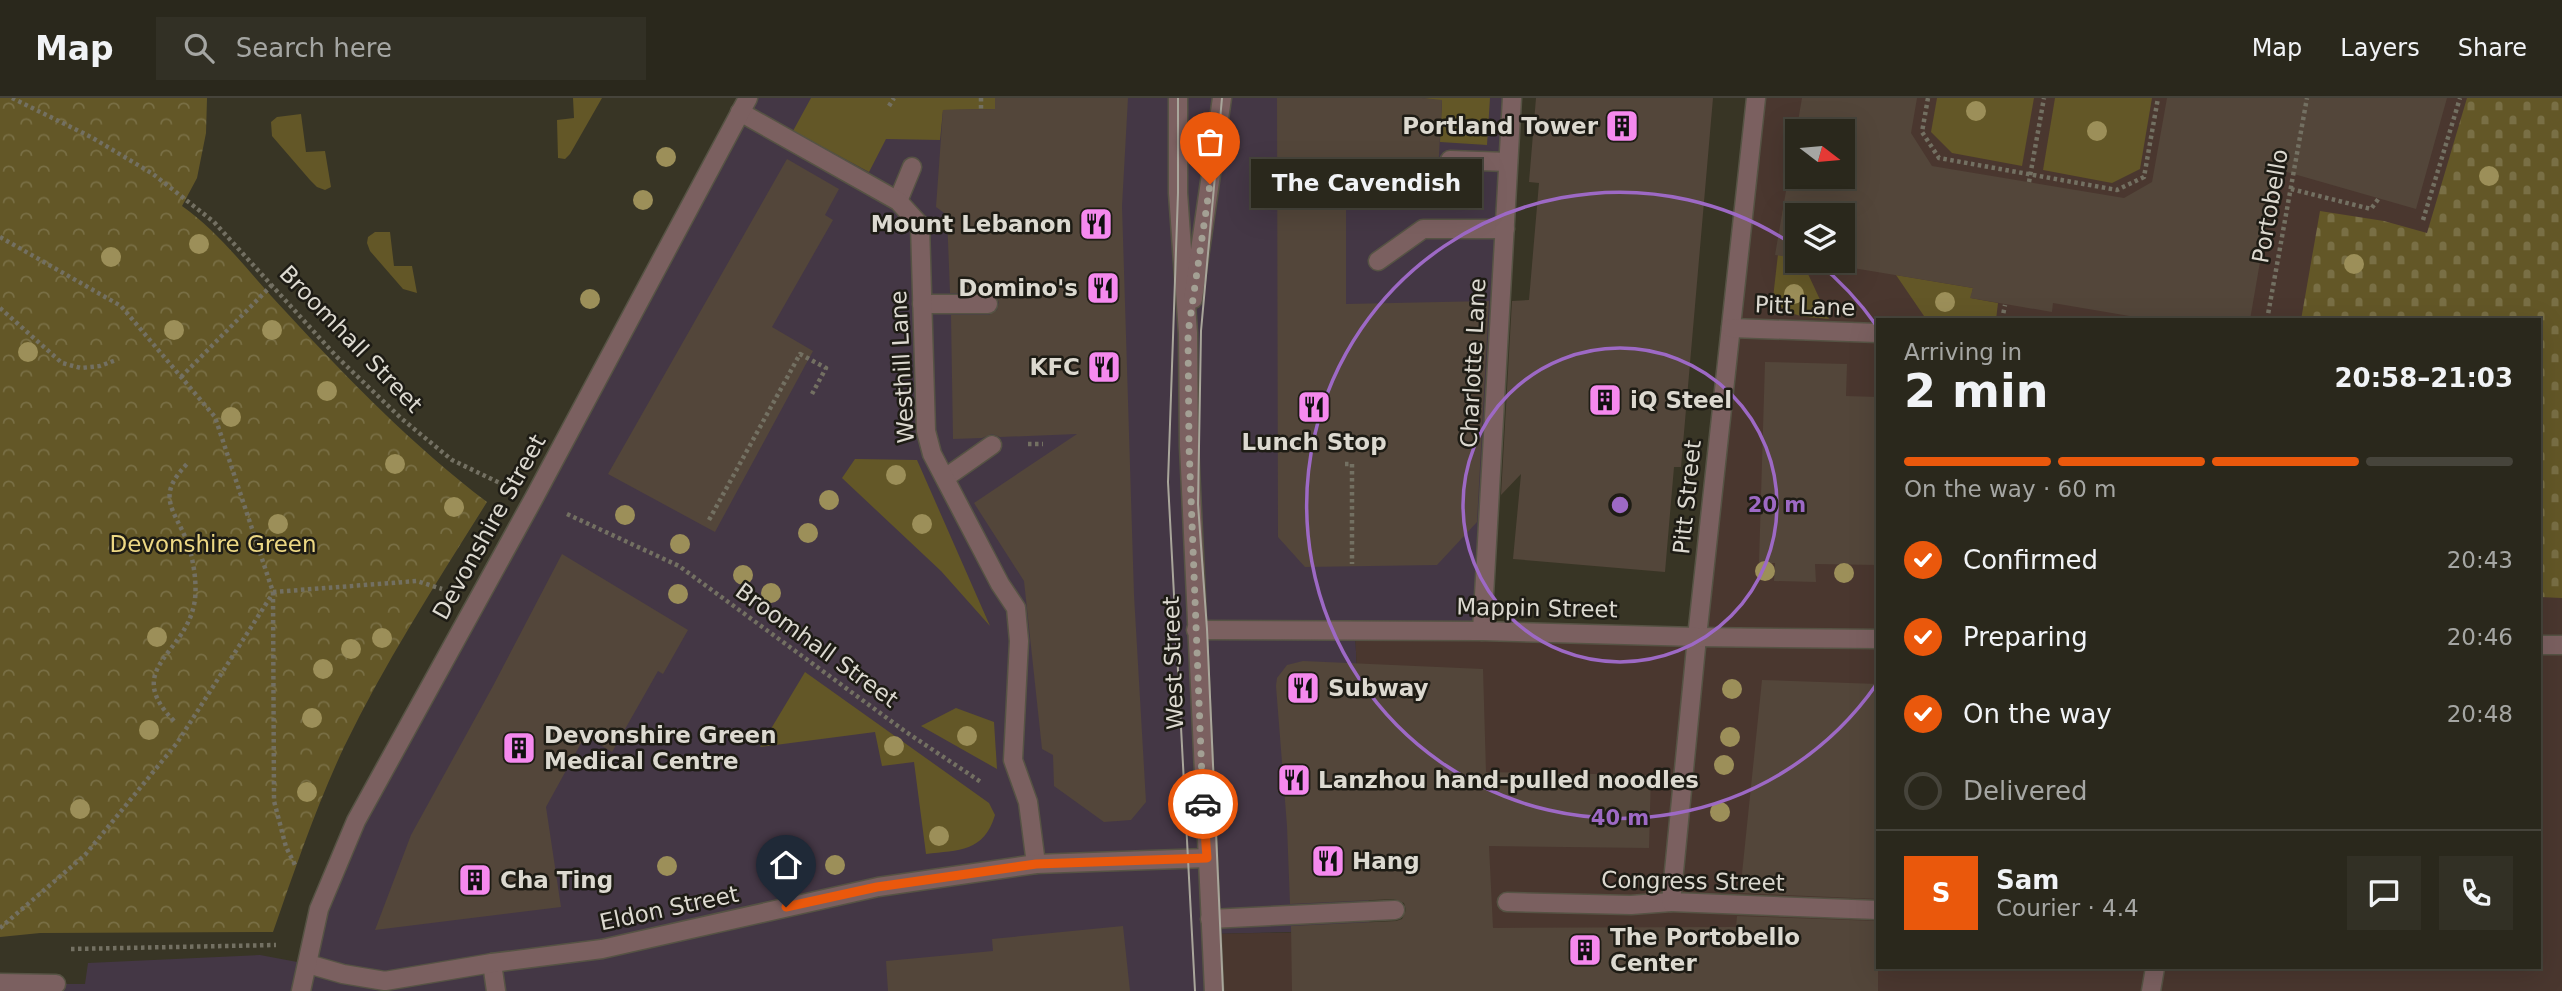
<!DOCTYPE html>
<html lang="en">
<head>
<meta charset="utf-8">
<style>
  :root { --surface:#2a281c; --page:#323025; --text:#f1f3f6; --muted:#a5a6a3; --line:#46443b; --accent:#ea580c }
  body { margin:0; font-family:"DejaVu Sans",sans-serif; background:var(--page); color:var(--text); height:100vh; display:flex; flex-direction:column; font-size:26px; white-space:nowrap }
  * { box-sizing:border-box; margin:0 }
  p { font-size:23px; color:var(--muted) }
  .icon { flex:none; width:38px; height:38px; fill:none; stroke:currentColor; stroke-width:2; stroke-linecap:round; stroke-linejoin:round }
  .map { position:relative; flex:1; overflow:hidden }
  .sheet { position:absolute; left:1876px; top:220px; width:665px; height:651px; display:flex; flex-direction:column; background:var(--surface); border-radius:0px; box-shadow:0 7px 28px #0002,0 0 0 2px var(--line) }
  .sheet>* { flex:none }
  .needle { width:46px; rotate:106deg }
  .tools { position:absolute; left:1785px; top:21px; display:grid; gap:14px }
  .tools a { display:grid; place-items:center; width:70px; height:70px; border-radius:0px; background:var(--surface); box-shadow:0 7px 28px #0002,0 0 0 2px var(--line); font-size:35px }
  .pin { position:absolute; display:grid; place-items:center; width:60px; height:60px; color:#fff; margin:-72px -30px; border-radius:50% 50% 50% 0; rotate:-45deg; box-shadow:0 0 7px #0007 }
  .pin .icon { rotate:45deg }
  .courier { position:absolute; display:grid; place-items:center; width:70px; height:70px; margin:-35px; border:5px solid #ea580c; border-radius:50%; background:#fff; color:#222; box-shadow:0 2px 9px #0007 }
  .bubble { position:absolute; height:49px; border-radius:0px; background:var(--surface); box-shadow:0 7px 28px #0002,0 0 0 2px var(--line); font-size:23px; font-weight:700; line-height:49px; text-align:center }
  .summary em { font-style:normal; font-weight:700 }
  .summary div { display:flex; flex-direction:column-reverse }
  .summary { display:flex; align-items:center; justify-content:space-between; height:119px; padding:0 28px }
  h1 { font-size:46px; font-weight:700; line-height:52px }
  .bar { display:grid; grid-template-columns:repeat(4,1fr); gap:10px 7px; align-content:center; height:84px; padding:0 28px }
  .bar i { height:9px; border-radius:5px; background:var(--line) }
  .bar .current { background:var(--accent) }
  .bar p { grid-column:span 4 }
  .line { display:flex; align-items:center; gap:18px; padding:0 28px; border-top:2px solid var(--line) }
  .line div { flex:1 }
  .round { display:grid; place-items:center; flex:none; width:74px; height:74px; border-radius:0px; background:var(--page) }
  ol { padding:0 28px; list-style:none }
  li { display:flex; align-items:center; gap:21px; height:77px }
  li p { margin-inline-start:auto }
  li .icon { padding:7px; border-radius:50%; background:var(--accent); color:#fff; stroke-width:4 }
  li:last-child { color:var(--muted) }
  li i { width:38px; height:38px; border:4px solid var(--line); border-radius:50% }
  header { display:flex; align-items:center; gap:42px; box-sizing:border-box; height:98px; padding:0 35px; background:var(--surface); border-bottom:2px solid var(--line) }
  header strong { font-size:33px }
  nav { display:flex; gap:38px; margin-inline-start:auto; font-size:24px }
  .search { width:490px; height:63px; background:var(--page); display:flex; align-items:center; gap:18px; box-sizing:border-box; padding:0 24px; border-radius:0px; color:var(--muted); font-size:26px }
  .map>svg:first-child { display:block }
  .commercial { fill:#443745 }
  .education { fill:#4a372f; fill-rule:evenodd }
  .green { fill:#635727 }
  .forest { fill:url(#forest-crowns) }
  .cemetery { fill:url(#cemetery-stones) }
  .building { fill:#53463a; fill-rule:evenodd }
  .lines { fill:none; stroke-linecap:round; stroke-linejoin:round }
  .service-casing { stroke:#565344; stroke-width:21 }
  .minor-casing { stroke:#565344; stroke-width:21 }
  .tertiary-casing { stroke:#565344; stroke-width:21 }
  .path { stroke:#737062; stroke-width:4.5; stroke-dasharray:3.5 3.5; stroke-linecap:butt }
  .service { stroke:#7b6060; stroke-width:18 }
  .minor { stroke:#7b6060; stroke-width:18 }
  .tertiary { stroke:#7b6060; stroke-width:18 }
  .tram { stroke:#a9a69b; stroke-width:2 }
  .tree { fill:#9c8f59 }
  .done { stroke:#a3a094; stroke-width:7; stroke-dasharray:0 12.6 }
  .route { stroke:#ea580c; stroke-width:9 }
  .ring { fill:none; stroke:#9d69c5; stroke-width:3.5 }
  .labels { text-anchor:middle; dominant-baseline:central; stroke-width:5; stroke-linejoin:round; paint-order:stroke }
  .poi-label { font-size:23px; font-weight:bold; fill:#dcd9d0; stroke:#1e1c15; text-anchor:start }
  .street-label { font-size:23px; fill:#dcd9d0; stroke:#1e1c15 }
  .park-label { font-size:23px; fill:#edd884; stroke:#1e1c15 }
  .centre { fill:#9d69c5; stroke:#1e1c15; stroke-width:3.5 }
  .ring-label { font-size:21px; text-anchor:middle; font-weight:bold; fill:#9d69c5; stroke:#1e1c15; stroke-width:5; stroke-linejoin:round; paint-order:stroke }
</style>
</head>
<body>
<header>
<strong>Map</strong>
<div class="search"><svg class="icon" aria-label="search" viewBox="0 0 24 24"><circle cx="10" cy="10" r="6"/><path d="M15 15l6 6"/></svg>Search here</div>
<nav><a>Map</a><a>Layers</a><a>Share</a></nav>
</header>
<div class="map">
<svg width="2562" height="893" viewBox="0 0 2562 893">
  <defs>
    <pattern id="forest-crowns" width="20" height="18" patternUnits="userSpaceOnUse" patternTransform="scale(1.75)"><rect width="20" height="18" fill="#635727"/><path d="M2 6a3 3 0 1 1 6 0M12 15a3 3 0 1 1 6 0" fill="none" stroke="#796f45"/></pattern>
    <pattern id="cemetery-stones" width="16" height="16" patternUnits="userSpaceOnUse" patternTransform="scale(1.75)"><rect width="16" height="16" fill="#635727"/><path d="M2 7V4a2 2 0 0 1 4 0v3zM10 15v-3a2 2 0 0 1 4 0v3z" fill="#796f45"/></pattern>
  </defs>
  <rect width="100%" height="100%" fill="#383525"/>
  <!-- commercial -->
  <polygon class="commercial" points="748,0 1512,0 1482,533 1355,533 1370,832 1211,836 1214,893 20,893 20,886 85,886 88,865 260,857 308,866 319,811"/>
  <!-- education -->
  <path class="education" d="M 1756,0 L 2562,0 L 2562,893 L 1214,893 L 1211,836 L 1427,832 L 1363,704 L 1355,532 L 1697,539 ZM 1797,33 L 1843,33 L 1843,79 L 1797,79 ZM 1797,117 L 1843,117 L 1843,163 L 1797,163 ZM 1878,222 L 2539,222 L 2539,870 L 1878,870 Z"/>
  <!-- green -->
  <g class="green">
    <polygon points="573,0 602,0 570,56 565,61 558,60 557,22 574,20"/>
    <polygon points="811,0 995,0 995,11 943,12 940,42 886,41 869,74 793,33"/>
    <polygon points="1422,0 1490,0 1487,47 1440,44 1442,3"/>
    <polygon points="1937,0 2034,0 2022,68 1952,55 1931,34"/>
    <polygon points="2055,0 2152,0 2140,71 2112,85 2043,72"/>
    <polygon points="301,16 306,54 325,53 331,89 325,92 317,89 310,82 272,38 271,24 277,19"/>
    <path d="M 1783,112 L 1786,158 L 1802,163 L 1829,221 C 1807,219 1787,220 1773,200 Z"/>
    <polygon points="375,134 390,134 394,168 412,168 417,195 403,191 370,153 367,145 368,139"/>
    <polygon points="1896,177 1973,190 1971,200 1998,205 1996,222 1924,218"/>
    <polygon points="855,361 917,362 990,528 941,473 842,380"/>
    <path d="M 805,574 L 989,705 L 995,717 C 984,754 959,752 926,756 L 914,664 L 882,668 L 875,634 L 760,649 Z"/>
    <polygon points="956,610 994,624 997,671 921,628"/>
  </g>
  <!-- forest -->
  <path class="forest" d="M 0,0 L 207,0 L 206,35 L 197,80 L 182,108 C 223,137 252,179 286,214 C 349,282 413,348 487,404 C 437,484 385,564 344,649 C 316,709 295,771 273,834 L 40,835 L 0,839 Z"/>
  <!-- cemetery -->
  <polygon class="cemetery" points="2467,0 2562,0 2562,500 2539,499 2539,222 2301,222 2320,113 2384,123 2427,135"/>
  <!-- building -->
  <g class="building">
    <polygon points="995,0 1128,0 1122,108 1134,497 1146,704 1131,722 1104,724 1054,688 1053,657 1042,651 1024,483 974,405 1077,336 1000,339 992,336 982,340 953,341 951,217 989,217 997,212 999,205 997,200 989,195 950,195 947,117 936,109 943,12 995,11"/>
    <polygon points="1277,0 1422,0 1442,2 1436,111 1346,109 1346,206 1489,203 1477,424 1437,467 1305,469 1278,439"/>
    <polygon points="1536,0 1713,0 1681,369 1674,369 1665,474 1513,461 1521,376 1501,397 1512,203 1529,202 1539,85 1529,84"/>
    <path d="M 1802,0 L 1917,0 L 1911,35 L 1932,68 L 2124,100 L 2152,84 L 2167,0 L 2447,0 L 2416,111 L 2276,71 L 2250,222 L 2153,222 L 2053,205 L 2052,214 L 1970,200 L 1973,190 L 1811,163 L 1843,163 L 1843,117 L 1797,117 L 1797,160 L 1775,157 ZM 1797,33 L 1843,33 L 1843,79 L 1797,79 Z"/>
    <polygon points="787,61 839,91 825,117 833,122 772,229 813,253 715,434 608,376"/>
    <polygon points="1765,264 1847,266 1846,298 1878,299 1878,467 1815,466 1816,484 1774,483 1775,465 1759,465"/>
    <polygon points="562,456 688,532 663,576 658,573 612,654 585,638 546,709 561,809 375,832 411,737 493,588"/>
    <polygon points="1303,563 1483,571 1486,674 1651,677 1649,750 1489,748 1493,830 1736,829 1737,818 1878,823 1878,893 1292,893 1291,828 1396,823 1402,821 1406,812 1404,805 1394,801 1290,806 1287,728 1276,588 1277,580 1287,567"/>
    <polygon points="1762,582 1878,586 1878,801 1740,795"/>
    <polygon points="1123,828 1130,893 888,893 886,863 993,853 992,841"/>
  </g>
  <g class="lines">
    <defs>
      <g id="service">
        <polyline points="1450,62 1508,64"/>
        <polyline points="898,103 912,69"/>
        <polyline points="1378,163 1423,131 1505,131"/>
        <polyline points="922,206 988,206"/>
        <polyline points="945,380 992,347"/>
        <polyline points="1507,804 1631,807 1671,804"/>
        <polyline points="1210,821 1395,812"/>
        <polyline points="492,865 496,893"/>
      </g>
      <g id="minor">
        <polyline points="1756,0 1697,539 1671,804 1878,812"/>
        <polyline points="740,14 898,103 920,127 926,333 932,356 1000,486 1016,510 1019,543 1013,662 1028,704 1036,766"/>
        <polyline points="1731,230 1878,235"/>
        <polyline points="1482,533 1512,0"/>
        <polyline points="308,866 343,876 385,883 492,865 602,851 878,789 1036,766 1207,760"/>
        <polyline points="0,885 56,886"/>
        <polyline points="301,893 319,811 356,723 534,400 748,0"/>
        <polyline points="2151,893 2155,870"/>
      </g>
      <g id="tertiary">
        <polyline points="1178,0 1178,95 1188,235 1189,348 1214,893"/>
        <polyline points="1193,201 1222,0"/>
        <polyline points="1196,532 1482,533 1697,539 1878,541"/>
        <polyline points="2539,547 2562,547"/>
      </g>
    </defs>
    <!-- service casing -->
    <use href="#service" class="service-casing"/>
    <!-- minor casing -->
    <use href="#minor" class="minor-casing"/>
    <!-- tertiary casing -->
    <use href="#tertiary" class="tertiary-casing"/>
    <!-- path -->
    <g class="path">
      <polyline points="12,0 91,39 153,76 214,124 337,259 402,321 452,362 502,386"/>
      <polyline points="981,0 981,11"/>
      <polyline points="1928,0 1922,34 1939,60 2117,92 2144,79 2158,0"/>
      <polyline points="889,8 894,0"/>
      <polyline points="2029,84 2044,0"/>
      <polyline points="2291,91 2371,111 2379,100"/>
      <polyline points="2423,122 2460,0"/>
      <polyline points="0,139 121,208 215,319 273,494 274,703 286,749 296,769"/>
      <polyline points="0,210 62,265 81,270 100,268 116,262"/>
      <polyline points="2002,222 2005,207"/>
      <polyline points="2062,222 2097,222"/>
      <polyline points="2267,222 2307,0"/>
      <polyline points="181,279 273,186"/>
      <polyline points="1028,346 1043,346"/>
      <polyline points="1345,366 1352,366 1352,466"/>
      <polyline points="567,416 679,468 906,634 981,684"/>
      <polyline points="709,422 800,256 826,270 812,296"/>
      <polyline points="273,494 417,483 442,491"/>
      <path d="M 174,623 C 121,569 188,557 195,501 C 197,483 193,460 187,443 C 173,410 156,398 187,366"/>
      <polyline points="0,830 85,757 177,645 273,495"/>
      <polyline points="71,851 276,847"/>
    </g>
    <!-- service -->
    <use href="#service" class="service"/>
    <!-- minor -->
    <use href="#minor" class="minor"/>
    <!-- tertiary -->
    <use href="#tertiary" class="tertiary"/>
    <!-- tram -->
    <g class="tram">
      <polyline points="1178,0 1178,95 1168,384 1195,893"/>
      <polyline points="1222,0 1201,233 1198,406 1207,531 1223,893"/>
    </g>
  </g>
  <!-- trees -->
  <g class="tree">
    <circle cx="1976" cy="13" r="10"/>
    <circle cx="2097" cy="33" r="10"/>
    <circle cx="666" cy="59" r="10"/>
    <circle cx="2489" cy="78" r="10"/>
    <circle cx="643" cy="102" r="10"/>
    <circle cx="199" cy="146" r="10"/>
    <circle cx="111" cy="159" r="10"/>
    <circle cx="2354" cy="166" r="10"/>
    <circle cx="1794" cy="196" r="10"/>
    <circle cx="590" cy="201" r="10"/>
    <circle cx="1945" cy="204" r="10"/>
    <circle cx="174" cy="232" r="10"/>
    <circle cx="272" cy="232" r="10"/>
    <circle cx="28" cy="254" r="10"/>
    <circle cx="327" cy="293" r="10"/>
    <circle cx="231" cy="319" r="10"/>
    <circle cx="395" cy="366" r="10"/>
    <circle cx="896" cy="377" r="10"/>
    <circle cx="829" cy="402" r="10"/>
    <circle cx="454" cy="409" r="10"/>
    <circle cx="625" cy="417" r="10"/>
    <circle cx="278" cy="426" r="10"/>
    <circle cx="922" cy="426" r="10"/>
    <circle cx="808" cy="435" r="10"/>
    <circle cx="680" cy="446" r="10"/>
    <circle cx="1765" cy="473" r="10"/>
    <circle cx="1844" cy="475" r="10"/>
    <circle cx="743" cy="477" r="10"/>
    <circle cx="771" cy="495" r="10"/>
    <circle cx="678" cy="496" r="10"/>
    <circle cx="157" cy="539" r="10"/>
    <circle cx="382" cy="540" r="10"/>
    <circle cx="351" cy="551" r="10"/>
    <circle cx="323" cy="571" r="10"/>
    <circle cx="1732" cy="591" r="10"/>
    <circle cx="312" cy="620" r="10"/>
    <circle cx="149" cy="632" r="10"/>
    <circle cx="967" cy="638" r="10"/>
    <circle cx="1730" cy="639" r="10"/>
    <circle cx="894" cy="648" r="10"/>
    <circle cx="1724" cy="667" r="10"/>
    <circle cx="307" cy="694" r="10"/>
    <circle cx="80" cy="711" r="10"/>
    <circle cx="1720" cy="714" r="10"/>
    <circle cx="939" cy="738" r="10"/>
    <circle cx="835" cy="767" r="10"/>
    <circle cx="667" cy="768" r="10"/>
  </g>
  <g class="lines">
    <!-- done -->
    <polyline class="done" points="1203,706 1189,348 1188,235 1210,86"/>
    <!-- route -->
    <polyline class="route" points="786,809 877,789 1036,766 1207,760 1203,706"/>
  </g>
  <!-- distance rings -->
  <g class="ring">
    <circle cx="1620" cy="407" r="157"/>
    <path d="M1876 587A313 313 0 1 1 1795 148M1817 164A313 313 0 0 1 1876 227"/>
  </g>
  <!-- icons -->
  <defs>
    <symbol id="building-square" viewBox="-11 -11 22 22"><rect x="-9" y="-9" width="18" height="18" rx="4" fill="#f589ee" stroke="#1e1c15"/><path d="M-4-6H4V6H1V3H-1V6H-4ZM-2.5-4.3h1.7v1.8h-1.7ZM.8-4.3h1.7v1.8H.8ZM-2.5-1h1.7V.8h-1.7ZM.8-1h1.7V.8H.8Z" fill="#111"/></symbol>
    <symbol id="restaurant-square" viewBox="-11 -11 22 22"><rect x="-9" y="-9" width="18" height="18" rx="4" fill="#f589ee" stroke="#1e1c15"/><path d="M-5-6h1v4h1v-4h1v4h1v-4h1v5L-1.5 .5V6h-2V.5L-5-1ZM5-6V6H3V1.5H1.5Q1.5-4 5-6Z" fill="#111"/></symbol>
  </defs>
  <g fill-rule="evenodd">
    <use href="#building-square" x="1603" y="9" width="38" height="38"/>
    <use href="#restaurant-square" x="1077" y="107" width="38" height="38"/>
    <use href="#restaurant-square" x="1084" y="171" width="38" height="38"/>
    <use href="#restaurant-square" x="1085" y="250" width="38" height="38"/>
    <use href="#building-square" x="1586" y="283" width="38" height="38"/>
    <use href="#restaurant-square" x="1295" y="290" width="38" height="38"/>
    <use href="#restaurant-square" x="1284" y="571" width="38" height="38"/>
    <use href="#building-square" x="500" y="631" width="38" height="38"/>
    <use href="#restaurant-square" x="1275" y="663" width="38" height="38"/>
    <use href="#restaurant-square" x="1309" y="744" width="38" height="38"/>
    <use href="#building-square" x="456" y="763" width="38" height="38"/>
    <use href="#building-square" x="1566" y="833" width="38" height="38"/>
  </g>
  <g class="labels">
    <!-- poi labels -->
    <g class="poi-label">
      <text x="1598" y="28" text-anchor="end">Portland Tower</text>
      <text x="1072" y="126" text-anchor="end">Mount Lebanon</text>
      <text x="1078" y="190" text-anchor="end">Domino's</text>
      <text x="1080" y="269" text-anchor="end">KFC</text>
      <text x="1630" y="302">iQ Steel</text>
      <text x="1314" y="344" text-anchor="middle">Lunch Stop</text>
      <text x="1328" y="590">Subway</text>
      <text x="544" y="637">Devonshire Green<tspan x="544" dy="26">Medical Centre</tspan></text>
      <text x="1318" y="682">Lanzhou hand-pulled noodles</text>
      <text x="1352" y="763">Hang</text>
      <text x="500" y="782">Cha Ting</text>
      <text x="1610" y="839">The Portobello<tspan x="1610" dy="26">Center</tspan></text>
    </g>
    <!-- street labels -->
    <g class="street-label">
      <text transform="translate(2270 108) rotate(-80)">Portobello</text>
      <text transform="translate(1805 208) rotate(2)">Pitt Lane</text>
      <text transform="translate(351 241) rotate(46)">Broomhall Street</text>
      <text transform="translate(1473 265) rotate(-87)">Charlotte Lane</text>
      <text transform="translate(902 269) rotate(-93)">Westhill Lane</text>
      <text transform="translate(1687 399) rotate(-84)">Pitt Street</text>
      <text transform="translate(489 429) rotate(-61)">Devonshire Street</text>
      <text transform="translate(1537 510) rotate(1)">Mappin Street</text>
      <text transform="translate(817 547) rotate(36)">Broomhall Street</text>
      <text transform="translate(1173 565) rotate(-92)">West Street</text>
      <text transform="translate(1693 783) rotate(1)">Congress Street</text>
      <text transform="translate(669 810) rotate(-12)">Eldon Street</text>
    </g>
    <!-- park labels -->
    <g class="park-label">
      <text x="213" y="446">Devonshire Green</text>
    </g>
  </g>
  <circle cx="1620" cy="407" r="10" class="centre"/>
  <g class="ring-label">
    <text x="1777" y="414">20 m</text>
    <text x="1620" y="727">40 m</text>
  </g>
</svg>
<div class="tools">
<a><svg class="needle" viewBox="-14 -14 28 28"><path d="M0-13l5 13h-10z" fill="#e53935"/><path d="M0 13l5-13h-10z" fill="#a5a6a3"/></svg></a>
<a><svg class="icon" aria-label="layers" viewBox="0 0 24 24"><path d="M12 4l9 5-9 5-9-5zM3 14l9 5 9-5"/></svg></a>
</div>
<div class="pin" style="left:1210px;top:86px;background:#ea580c"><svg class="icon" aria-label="bag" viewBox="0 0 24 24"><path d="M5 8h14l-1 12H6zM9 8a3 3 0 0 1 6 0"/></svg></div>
<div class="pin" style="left:786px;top:809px;background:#1f2937"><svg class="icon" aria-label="home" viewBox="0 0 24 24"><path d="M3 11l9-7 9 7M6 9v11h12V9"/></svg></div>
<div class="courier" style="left:1203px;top:706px"><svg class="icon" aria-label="car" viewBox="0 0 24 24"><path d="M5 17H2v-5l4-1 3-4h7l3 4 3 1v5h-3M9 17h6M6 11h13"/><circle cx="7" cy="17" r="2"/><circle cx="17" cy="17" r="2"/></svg></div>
<div class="bubble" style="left:1251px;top:61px;width:231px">The Cavendish</div>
<section class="sheet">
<div class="summary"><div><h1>2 min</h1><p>Arriving in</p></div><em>20:58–21:03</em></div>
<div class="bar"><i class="current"></i><i class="current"></i><i class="current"></i><i></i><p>On the way · 60 m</p></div>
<ol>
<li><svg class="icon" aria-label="check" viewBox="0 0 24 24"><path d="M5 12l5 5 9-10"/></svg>Confirmed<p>20:43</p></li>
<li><svg class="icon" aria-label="check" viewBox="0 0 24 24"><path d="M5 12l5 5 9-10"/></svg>Preparing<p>20:46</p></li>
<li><svg class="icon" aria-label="check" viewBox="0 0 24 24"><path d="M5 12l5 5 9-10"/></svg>On the way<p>20:48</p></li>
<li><i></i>Delivered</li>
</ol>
<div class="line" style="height:126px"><b class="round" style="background:var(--accent);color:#fff">S</b><div><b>Sam</b><p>Courier · 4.4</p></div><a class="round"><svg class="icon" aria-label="chat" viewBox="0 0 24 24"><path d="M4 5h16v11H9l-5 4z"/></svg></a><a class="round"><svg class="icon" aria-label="phone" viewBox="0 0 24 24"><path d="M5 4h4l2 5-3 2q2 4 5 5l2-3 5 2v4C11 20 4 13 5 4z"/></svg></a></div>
</section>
</div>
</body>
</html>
